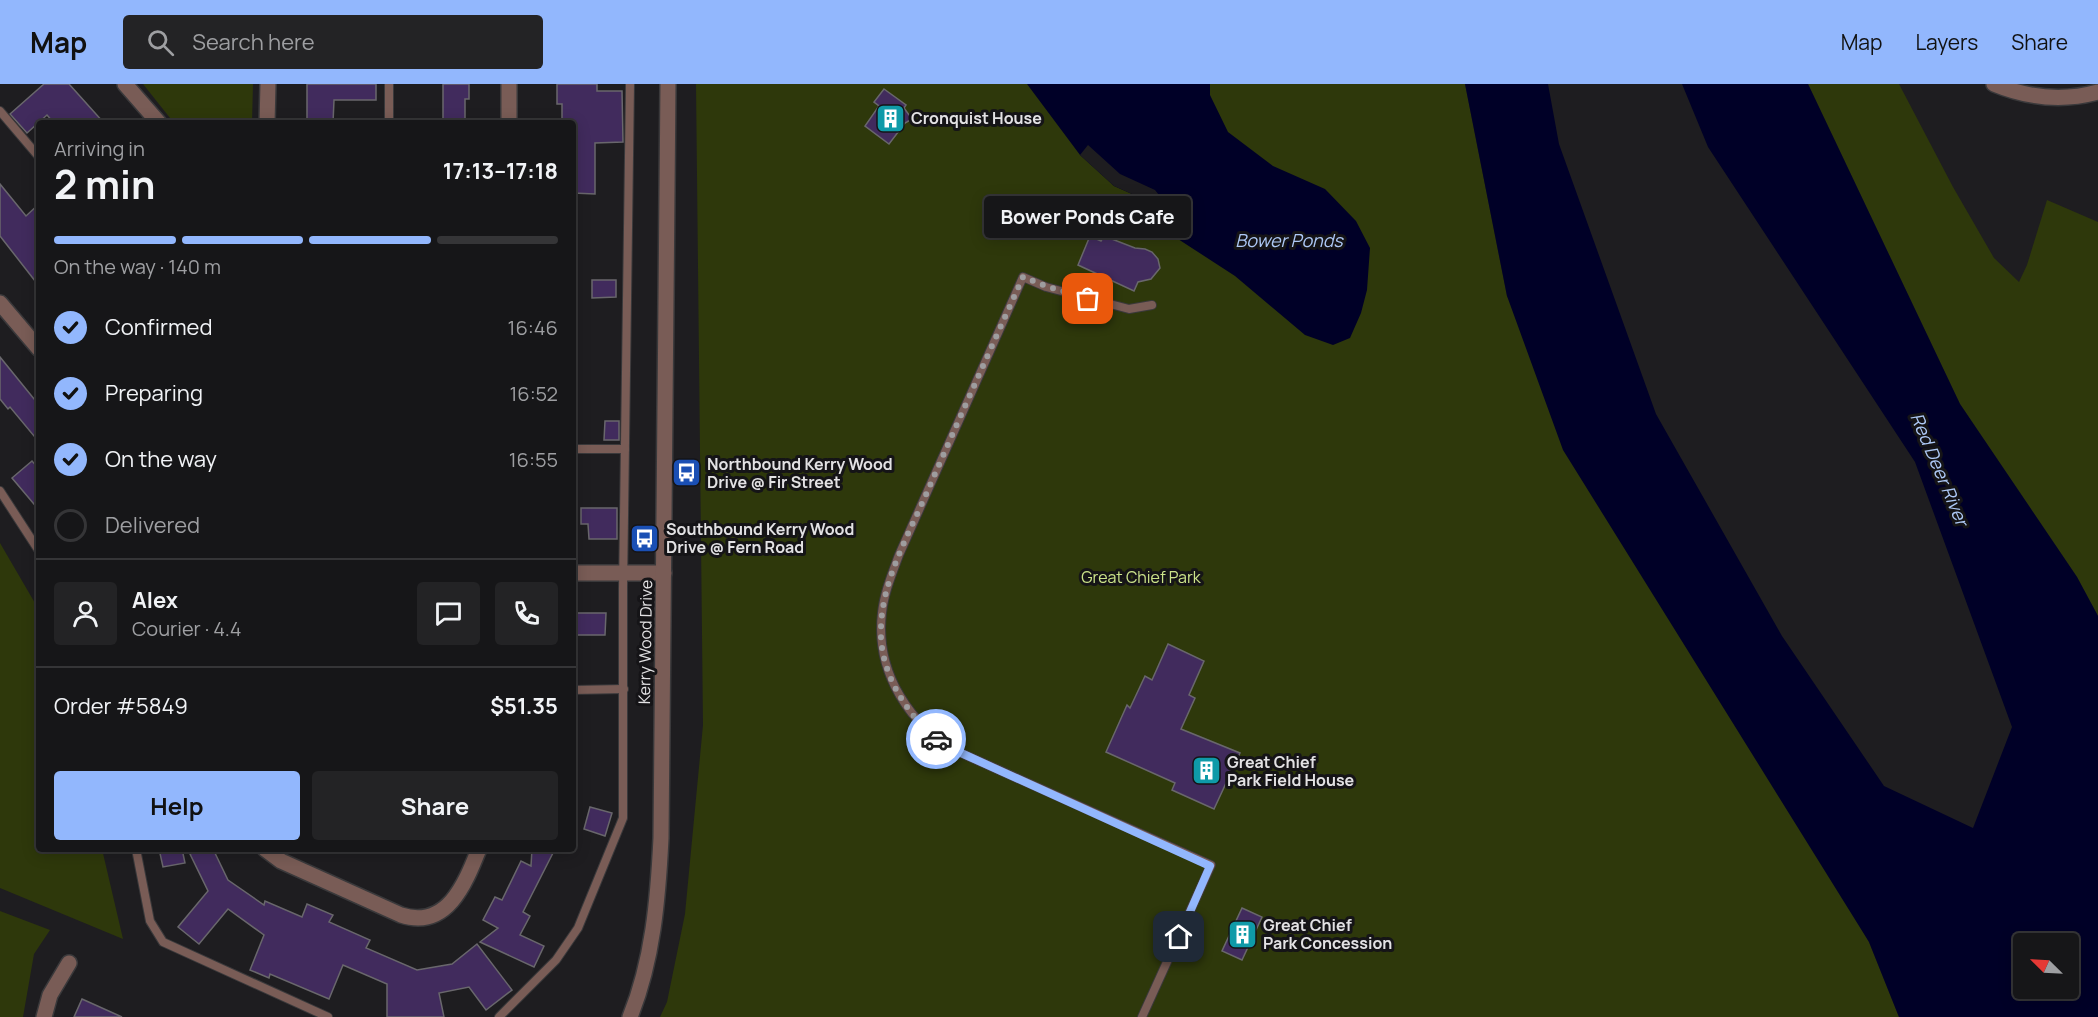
<!DOCTYPE html>
<html lang="en">
<head>
<meta charset="utf-8">
<style>
  :root { --surface:#161618; --page:#232325; --text:#f1f3f6; --muted:#9e9fa2; --line:#353537; --accent:#92b7fd }
  body { margin:0; font-family:Manrope,sans-serif; background:var(--page); color:var(--text); height:100vh; display:flex; flex-direction:column; font-size:22px; white-space:nowrap }
  * { box-sizing:border-box; margin:0 }
  p { font-size:20px; color:var(--muted) }
  .icon { flex:none; width:33px; height:33px; fill:none; stroke:currentColor; stroke-width:2; stroke-linecap:round; stroke-linejoin:round }
  .map { position:relative; flex:1; overflow:hidden }
  .side { position:absolute; left:36px; top:36px; width:540px; height:732px; display:flex; flex-direction:column; background:var(--surface); border-radius:6px; box-shadow:0 3px 15px #0003,0 0 0 2px var(--line) }
  .side>* { flex:none }
  .needle { width:39px; rotate:294deg }
  .fabs { position:absolute; left:2013px; top:849px; display:grid; gap:12px }
  .fabs a { display:grid; place-items:center; width:66px; height:66px; border-radius:6px; background:var(--surface); box-shadow:0 3px 15px #0003,0 0 0 2px var(--line); font-size:30px }
  .pin { position:absolute; display:grid; place-items:center; width:51px; height:51px; color:#fff; margin:-26px; border-radius:12px; box-shadow:0 3px 9px #0006 }
  .courier { position:absolute; display:grid; place-items:center; width:60px; height:60px; margin:-30px; border:4px solid #92b7fd; border-radius:50%; background:#fff; color:#222; box-shadow:0 2px 8px #0007 }
  .bubble { position:absolute; height:42px; border-radius:6px; background:var(--surface); box-shadow:0 3px 15px #0003,0 0 0 2px var(--line); font-size:20px; font-weight:700; line-height:42px; text-align:center }
  .overview em { font-style:normal; font-weight:700 }
  .overview div { display:flex; flex-direction:column-reverse }
  .overview { display:flex; align-items:center; justify-content:space-between; height:102px; padding:0 18px }
  h1 { font-size:39px; font-weight:700; line-height:45px }
  .bar { display:grid; grid-template-columns:repeat(4,1fr); gap:9px 6px; align-content:center; height:72px; padding:0 18px }
  .bar i { height:8px; border-radius:4px; background:var(--line) }
  .bar .current { background:var(--accent) }
  .bar p { grid-column:span 4 }
  .line { display:flex; align-items:center; gap:15px; padding:0 18px; border-top:2px solid var(--line) }
  .line div { flex:1 }
  .round { display:grid; place-items:center; flex:none; width:63px; height:63px; border-radius:6px; background:var(--page) }
  ol { padding:0 18px; list-style:none }
  li { display:flex; align-items:center; gap:18px; height:66px }
  li p { margin-inline-start:auto }
  li .icon { padding:6px; border-radius:50%; background:var(--accent); color:#111; stroke-width:4 }
  li:last-child { color:var(--muted) }
  li i { width:33px; height:33px; border:3px solid var(--line); border-radius:50% }
  .cta { display:flex; gap:12px; margin-top:auto; padding:12px 18px }
  .cta a { flex:1; height:69px; border-radius:6px; background:var(--accent); color:#111; font-size:24px; font-weight:700; line-height:69px; text-align:center }
  .cta a+a { background:var(--page); color:var(--text) }
  header { display:flex; align-items:center; gap:36px; box-sizing:border-box; height:84px; padding:0 30px; background:var(--accent); color:#111 }
  header strong { font-size:28px }
  nav { display:flex; gap:33px; margin-inline-start:auto; font-size:21px }
  .search { width:420px; height:54px; background:var(--page); display:flex; align-items:center; gap:15px; box-sizing:border-box; padding:0 21px; border-radius:6px; color:var(--muted); font-size:22px }
  .map>svg:first-child { display:block }
  .green { fill:#2e380b }
  .water { fill:#000027; fill-rule:evenodd }
  .pier { fill:#1e1d20 }
  .building { fill:#412b5d; stroke:#69676c; stroke-width:1.5 }
  .lines { fill:none; stroke-linecap:round; stroke-linejoin:round }
  .service-casing { stroke:#3a393b; stroke-width:10 }
  .minor-casing { stroke:#3a393b; stroke-width:18 }
  .tertiary-casing { stroke:#3a393b; stroke-width:18 }
  .service { stroke:#795c56; stroke-width:8 }
  .minor { stroke:#795c56; stroke-width:15 }
  .tertiary { stroke:#795c56; stroke-width:15 }
  .done { stroke:#9e9d9f; stroke-width:6; stroke-dasharray:0 10.8 }
  .route { stroke:#92b7fd; stroke-width:8 }
  .labels { text-anchor:middle; dominant-baseline:central; stroke-width:6; stroke-linejoin:round; paint-order:stroke }
  .poi-label { font-size:16px; font-weight:bold; fill:#e3e2e4; stroke:#151417; text-anchor:start }
  .park-label { font-size:16px; fill:#cce48a; stroke:#151417 }
  .street-label { font-size:16px; fill:#e3e2e4; stroke:#151417 }
  .water-label { font-size:18px; font-style:italic; fill:#adc8f5; stroke:#151417 }
</style>
</head>
<body>
<header>
<strong>Map</strong>
<div class="search"><svg class="icon" aria-label="search" viewBox="0 0 24 24"><circle cx="10" cy="10" r="6"/><path d="M15 15l6 6"/></svg>Search here</div>
<nav><a>Map</a><a>Layers</a><a>Share</a></nav>
</header>
<div class="map">
<svg width="2098" height="933" viewBox="0 0 2098 933">
  <rect width="100%" height="100%" fill="#1e1d20"/>
  <!-- green -->
  <g class="green">
    <polygon points="143,0 253,0 252,39 174,39"/>
    <polygon points="696,0 1465,0 1507,212 1869,858 1899,933 660,933 667,918 685,830 703,641"/>
    <polygon points="1808,0 1899,0 1953,103 1994,174 2019,198 2027,181 2047,116 2098,138 2098,532 2077,493 1960,320"/>
    <polygon points="0,459 39,526 39,765 102,765 123,855 0,804"/>
    <polygon points="0,827 50,846 34,870 23,933 0,933"/>
  </g>
  <!-- water -->
  <g class="water">
    <polygon points="1027,0 1210,0 1210,11 1228,48 1273,82 1325,105 1356,137 1370,164 1367,206 1361,229 1350,254 1333,261 1305,251 1235,192 1178,155 1150,118 1114,102 1080,71"/>
    <path d="M 1465,0 L 1548,0 L 1559,60 L 1656,330 L 1782,552 L 1884,702 L 1973,744 L 2012,643 L 1915,378 L 1708,63 L 1682,0 L 1808,0 L 1960,320 L 2077,493 L 2098,532 L 2098,933 L 1899,933 L 1869,858 L 1563,366 L 1507,212 ZM 2024,860 L 2068,860 L 2068,904 L 2024,904 Z"/>
  </g>
  <!-- pier -->
  <polygon class="pier" points="1088,61 1120,90 1155,106 1185,144 1175,150 1150,118 1114,102 1080,71"/>
  <!-- building -->
  <g class="building">
    <polygon points="44,0 69,0 104,39 54,39 47,31 27,49 10,30"/>
    <polygon points="307,0 376,0 376,16 334,16 333,39 307,39"/>
    <polygon points="443,0 469,0 469,15 465,15 465,39 443,39"/>
    <polygon points="557,0 597,0 597,7 622,7 623,58 595,59 595,110 573,109 573,39 562,39 562,20 557,20"/>
    <polygon points="884,5 906,21 904,24 912,35 905,39 889,60 865,42 879,22 874,18"/>
    <polygon points="0,100 26,132 39,120 39,202 0,152"/>
    <polygon points="1090,152 1101,157 1104,152 1135,164 1145,165 1152,168 1158,175 1160,184 1151,195 1138,198 1134,207 1078,181"/>
    <polygon points="592,196 616,196 616,213 592,214"/>
    <polygon points="0,273 39,321 39,358 10,323 8,325 0,315"/>
    <polygon points="605,337 619,337 619,356 604,356"/>
    <polygon points="32,377 39,385 39,426 12,394"/>
    <polygon points="581,424 617,424 617,455 589,455 588,440 581,440"/>
    <polygon points="574,529 606,529 605,551 574,551"/>
    <polygon points="1168,560 1204,577 1189,611 1195,614 1181,645 1240,669 1214,725 1172,706 1175,699 1106,668 1127,621 1130,624 1145,592 1152,596"/>
    <polygon points="590,723 612,729 605,752 584,745"/>
    <polygon points="159,765 182,765 185,779 163,783"/>
    <polygon points="199,765 213,765 228,796 264,821 265,817 302,833 307,820 333,831 329,838 370,856 366,864 417,886 452,880 477,860 512,906 486,926 469,903 439,909 444,933 387,933 387,900 343,881 329,915 270,890 269,894 250,886 264,851 228,825 199,860 178,843 208,807 190,770"/>
    <polygon points="532,765 555,765 523,828 530,832 520,851 544,862 534,883 480,858 498,844 483,836 495,813 502,816 521,777 531,782"/>
    <polygon points="1242,824 1262,833 1242,876 1222,867"/>
    <polygon points="82,915 122,933 74,933"/>
  </g>
  <g class="lines">
    <defs>
      <g id="service">
        <polyline points="0,27 39,73"/>
        <polyline points="389,39 389,0"/>
        <polyline points="573,365 625,365"/>
        <polyline points="0,407 39,467"/>
        <polyline points="573,606 624,605"/>
        <polyline points="136,765 150,837 163,858 328,933"/>
        <polyline points="499,933 556,876 578,844 623,734 623,504 630,0"/>
        <path d="M 1142,933 L 1211,781 L 961,669 C 910,643 875,588 882,529 C 884,509 892,490 899,471 L 1023,193 L 1046,203 L 1129,225 L 1152,221"/>
      </g>
      <g id="minor">
        <polyline points="125,0 159,39"/>
        <path d="M 1994,0 C 2028,14 2062,18 2098,8"/>
        <polyline points="267,39 268,0"/>
        <polyline points="509,39 509,0"/>
        <polyline points="0,219 39,265"/>
        <polyline points="573,489 664,489"/>
        <path d="M 265,765 L 281,777 L 401,831 C 447,846 465,800 479,765"/>
        <polyline points="44,933 50,911 69,879"/>
      </g>
      <path id="tertiary" d="M 630,933 C 653,876 658,815 661,754 L 668,0"/>
    </defs>
    <!-- service casing -->
    <use href="#service" class="service-casing"/>
    <!-- minor casing -->
    <use href="#minor" class="minor-casing"/>
    <!-- tertiary casing -->
    <use href="#tertiary" class="tertiary-casing"/>
    <!-- service -->
    <use href="#service" class="service"/>
    <!-- minor -->
    <use href="#minor" class="minor"/>
    <!-- tertiary -->
    <use href="#tertiary" class="tertiary"/>
  </g>
  <g class="lines">
    <!-- done -->
    <path class="done" d="M 936,655 C 905,628 879,587 881,544 C 882,496 909,450 928,406 C 959,335 991,264 1023,193 L 1046,202 L 1088,215"/>
    <!-- route -->
    <polyline class="route" points="936,655 961,669 1210,782 1179,853"/>
  </g>
  <!-- icons -->
  <defs>
    <symbol id="building-square" viewBox="-11 -11 22 22"><rect x="-9" y="-9" width="18" height="18" rx="4" fill="#0f9aa8" stroke="#151417"/><path d="M-4-6H4V6H1V3H-1V6H-4ZM-2.5-4.3h1.7v1.8h-1.7ZM.8-4.3h1.7v1.8H.8ZM-2.5-1h1.7V.8h-1.7ZM.8-1h1.7V.8H.8Z" fill="#fff"/></symbol>
    <symbol id="bus-square" viewBox="-11 -11 22 22"><rect x="-9" y="-9" width="18" height="18" rx="4" fill="#1a4fb4" stroke="#151417"/><path d="M-5-6H5V4H4V6H2V4H-2V6H-4V4H-5ZM-3.5-4V0h7V-4ZM-3.5 1.2v1.5H-2V1.2ZM2 1.2v1.5H3.5V1.2Z" fill="#fff"/></symbol>
  </defs>
  <g fill-rule="evenodd">
    <use href="#building-square" x="874" y="18" width="33" height="33"/>
    <use href="#bus-square" x="670" y="372" width="33" height="33"/>
    <use href="#bus-square" x="628" y="438" width="33" height="33"/>
    <use href="#building-square" x="1190" y="670" width="33" height="33"/>
    <use href="#building-square" x="1226" y="834" width="33" height="33"/>
  </g>
  <g class="labels">
    <!-- poi labels -->
    <g class="poi-label">
      <text x="911" y="34">Cronquist House</text>
      <text x="707" y="380">Northbound Kerry Wood<tspan x="707" dy="18">Drive @ Fir Street</tspan></text>
      <text x="666" y="445">Southbound Kerry Wood<tspan x="666" dy="18">Drive @ Fern Road</tspan></text>
      <text x="1227" y="678">Great Chief<tspan x="1227" dy="18">Park Field House</tspan></text>
      <text x="1263" y="841">Great Chief<tspan x="1263" dy="18">Park Concession</tspan></text>
    </g>
    <!-- park labels -->
    <g class="park-label">
      <text x="1141" y="493">Great Chief Park</text>
    </g>
    <!-- street labels -->
    <g class="street-label">
      <text transform="translate(645 558) rotate(-89)">Kerry Wood Drive</text>
    </g>
    <!-- water labels -->
    <g class="water-label">
      <text x="1289" y="156">Bower Ponds</text>
      <text transform="translate(1940 385) rotate(67)">Red Deer River</text>
    </g>
  </g>
</svg>
<div class="fabs">
<a><svg class="needle" viewBox="-14 -14 28 28"><path d="M0-13l5 13h-10z" fill="#e53935"/><path d="M0 13l5-13h-10z" fill="#9e9fa2"/></svg></a>
</div>
<div class="pin" style="left:1088px;top:215px;background:#ea580c"><svg class="icon" aria-label="bag" viewBox="0 0 24 24"><path d="M5 8h14l-1 12H6zM9 8a3 3 0 0 1 6 0"/></svg></div>
<div class="pin" style="left:1179px;top:853px;background:#1f2937"><svg class="icon" aria-label="home" viewBox="0 0 24 24"><path d="M3 11l9-7 9 7M6 9v11h12V9"/></svg></div>
<div class="courier" style="left:936px;top:655px"><svg class="icon" aria-label="car" viewBox="0 0 24 24"><path d="M5 17H2v-5l4-1 3-4h7l3 4 3 1v5h-3M9 17h6M6 11h13"/><circle cx="7" cy="17" r="2"/><circle cx="17" cy="17" r="2"/></svg></div>
<div class="bubble" style="left:984px;top:112px;width:207px">Bower Ponds Cafe</div>
<section class="side">
<div class="overview"><div><h1>2 min</h1><p>Arriving in</p></div><em>17:13–17:18</em></div>
<div class="bar"><i class="current"></i><i class="current"></i><i class="current"></i><i></i><p>On the way · 140 m</p></div>
<ol>
<li><svg class="icon" aria-label="check" viewBox="0 0 24 24"><path d="M5 12l5 5 9-10"/></svg>Confirmed<p>16:46</p></li>
<li><svg class="icon" aria-label="check" viewBox="0 0 24 24"><path d="M5 12l5 5 9-10"/></svg>Preparing<p>16:52</p></li>
<li><svg class="icon" aria-label="check" viewBox="0 0 24 24"><path d="M5 12l5 5 9-10"/></svg>On the way<p>16:55</p></li>
<li><i></i>Delivered</li>
</ol>
<div class="line" style="height:108px"><a class="round"><svg class="icon" aria-label="person" viewBox="0 0 24 24"><circle cx="12" cy="8" r="4"/><path d="M4 21q1-7 8-7t8 7"/></svg></a><div><b>Alex</b><p>Courier · 4.4</p></div><a class="round"><svg class="icon" aria-label="chat" viewBox="0 0 24 24"><path d="M4 5h16v11H9l-5 4z"/></svg></a><a class="round"><svg class="icon" aria-label="phone" viewBox="0 0 24 24"><path d="M5 4h4l2 5-3 2q2 4 5 5l2-3 5 2v4C11 20 4 13 5 4z"/></svg></a></div>
<div class="line" style="height:78px"><div>Order #5849</div><b>$51.35</b></div>
<div class="cta"><a>Help</a><a>Share</a></div>
</section>
</div>
</body>
</html>
